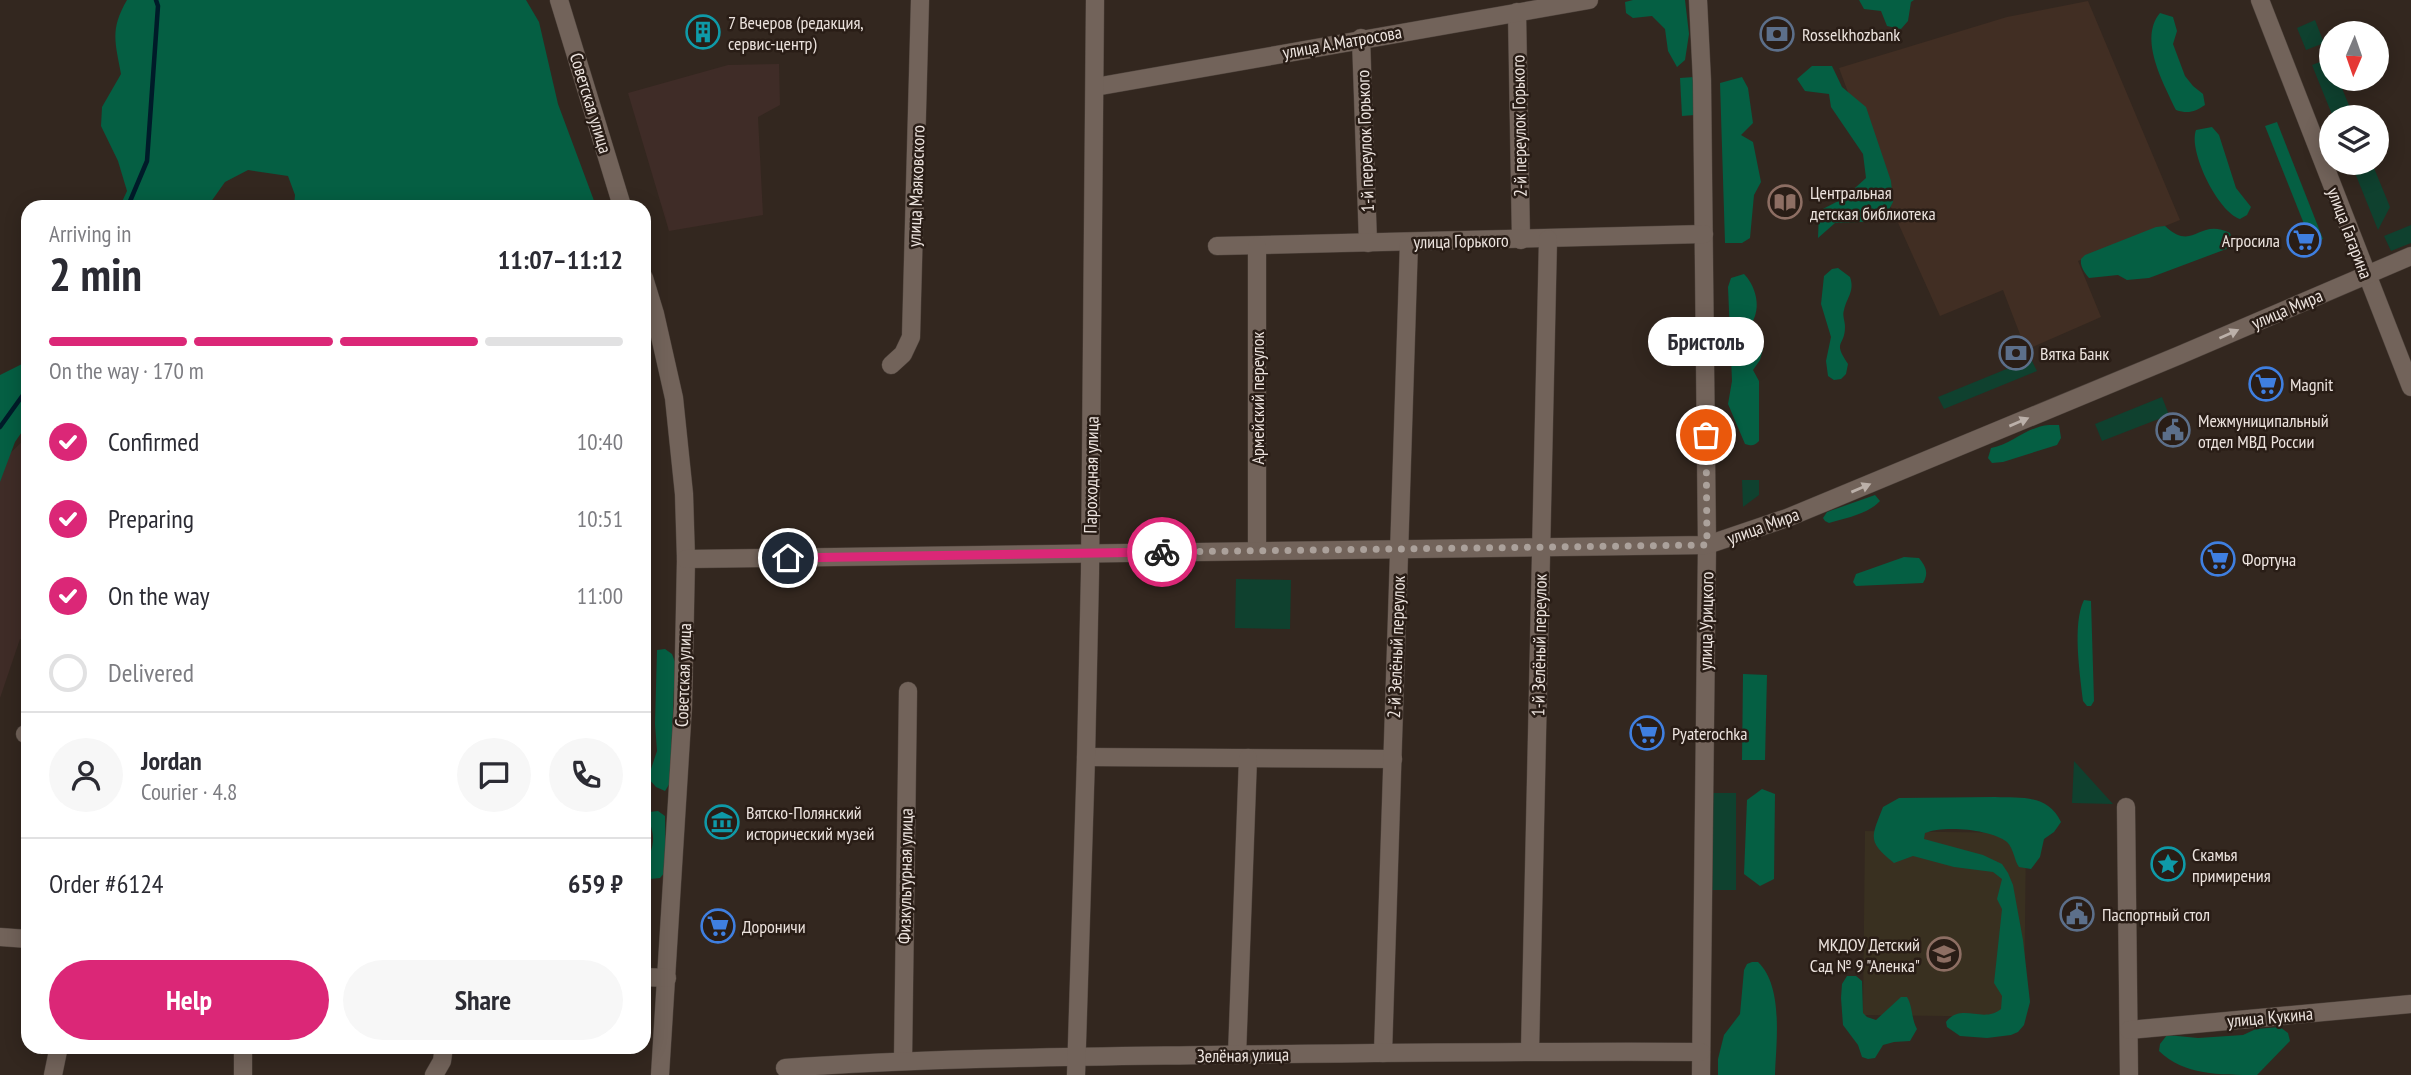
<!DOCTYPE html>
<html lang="en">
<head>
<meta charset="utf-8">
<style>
  :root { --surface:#fff; --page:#f7f7f7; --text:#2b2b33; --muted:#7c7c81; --line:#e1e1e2; --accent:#db2777 }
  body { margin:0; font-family:"PT Sans Narrow",sans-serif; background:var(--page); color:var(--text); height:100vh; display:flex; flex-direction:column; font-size:26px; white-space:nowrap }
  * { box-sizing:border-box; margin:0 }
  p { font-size:23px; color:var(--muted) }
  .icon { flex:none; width:38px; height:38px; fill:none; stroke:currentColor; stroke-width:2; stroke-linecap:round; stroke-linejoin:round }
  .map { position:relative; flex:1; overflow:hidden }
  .details { position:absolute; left:21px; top:200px; width:630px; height:854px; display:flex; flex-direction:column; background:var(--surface); border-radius:21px; box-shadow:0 4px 18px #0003 }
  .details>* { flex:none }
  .needle { width:46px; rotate:182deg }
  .controls { position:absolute; left:2319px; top:21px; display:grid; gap:14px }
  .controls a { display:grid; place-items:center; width:70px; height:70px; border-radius:50%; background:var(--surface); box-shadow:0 4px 18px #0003; font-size:35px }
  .pin { position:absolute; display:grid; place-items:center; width:60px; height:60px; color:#fff; margin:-30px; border:4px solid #fff; border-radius:50%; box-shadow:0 2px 7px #0007 }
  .courier { position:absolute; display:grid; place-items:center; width:70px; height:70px; margin:-35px; border:5px solid #db2777; border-radius:50%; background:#fff; color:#222; box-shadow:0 2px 9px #0007 }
  .bubble { position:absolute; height:49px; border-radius:24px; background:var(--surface); box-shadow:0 4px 18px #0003; font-size:23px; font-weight:800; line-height:49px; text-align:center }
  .summary em { font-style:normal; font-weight:800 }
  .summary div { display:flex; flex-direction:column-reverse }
  .summary { display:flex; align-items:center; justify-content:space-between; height:119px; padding:0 28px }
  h1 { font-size:46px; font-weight:800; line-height:52px }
  .bar { display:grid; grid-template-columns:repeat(4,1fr); gap:10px 7px; align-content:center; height:84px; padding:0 28px }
  .bar i { height:9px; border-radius:5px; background:var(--line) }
  .bar .selected { background:var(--accent) }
  .bar p { grid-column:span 4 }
  .line { display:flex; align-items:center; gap:18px; padding:0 28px; border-top:2px solid var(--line) }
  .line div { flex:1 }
  .round { display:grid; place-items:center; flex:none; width:74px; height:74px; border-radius:37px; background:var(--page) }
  ol { padding:0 28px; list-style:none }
  li { display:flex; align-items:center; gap:21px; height:77px }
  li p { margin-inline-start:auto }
  li .icon { padding:7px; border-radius:50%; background:var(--accent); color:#fff; stroke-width:4 }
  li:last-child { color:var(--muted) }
  li i { width:38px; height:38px; border:4px solid var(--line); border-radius:50% }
  .button { display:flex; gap:14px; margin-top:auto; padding:14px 28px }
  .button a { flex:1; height:80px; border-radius:42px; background:var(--accent); color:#fff; font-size:28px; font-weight:800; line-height:80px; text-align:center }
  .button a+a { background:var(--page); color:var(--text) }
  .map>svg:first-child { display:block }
  .built { fill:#412e23 }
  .industrial { fill:#3f2c27 }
  .education { fill:#393020 }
  .green { fill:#0f412f }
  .forest { fill:#055f43 }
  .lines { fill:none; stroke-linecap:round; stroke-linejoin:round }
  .stream { stroke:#001b29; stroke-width:4.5 }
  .minor-casing { stroke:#4d423b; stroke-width:19 }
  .minor { stroke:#72635a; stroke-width:18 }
  .oneway { fill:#bbb0a9 }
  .done { stroke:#aba19b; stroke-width:7; stroke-dasharray:0 12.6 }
  .route { stroke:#db2777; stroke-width:9 }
  .labels { text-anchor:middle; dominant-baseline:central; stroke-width:5; stroke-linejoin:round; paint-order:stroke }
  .poi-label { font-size:18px; fill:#ece3de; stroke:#291d16; text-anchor:start }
  .street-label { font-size:18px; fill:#ece3de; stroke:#291d16 }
</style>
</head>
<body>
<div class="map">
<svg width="2411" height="1075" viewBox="0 0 2411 1075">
  <rect width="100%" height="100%" fill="#33271f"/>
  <!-- built -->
  <polygon class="built" points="2088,1 2180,220 2078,261 2101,317 2026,350 2003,290 1940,316 1890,205 1839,68 2007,17"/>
  <!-- industrial -->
  <g class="industrial">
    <polygon points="779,64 780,105 758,117 763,215 669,231 628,93 728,65"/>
    <polygon points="28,436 28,639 20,639 0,698 0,463"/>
  </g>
  <!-- education -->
  <polygon class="education" points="1865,831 2026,833 2024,1017 1863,1015"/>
  <!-- green -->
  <g class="green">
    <polygon points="2315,20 2324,43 2306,50 2297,28"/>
    <polygon points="2330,58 2331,79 2338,79 2354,117 2333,117 2312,65"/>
    <polygon points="2351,163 2372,163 2390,207 2378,230"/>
    <polygon points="2411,225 2411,243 2391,251 2384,236"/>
    <polygon points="2031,359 2037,371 1944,409 1938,397"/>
    <polygon points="2162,397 2169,415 2102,441 2095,424"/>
    <polygon points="1742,480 1759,480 1759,495 1743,507"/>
    <polygon points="1236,579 1291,580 1290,629 1235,628"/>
    <polygon points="2074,761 2113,804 2072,803"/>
    <polygon points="1713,793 1736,793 1736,890 1712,890"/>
  </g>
  <!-- forest -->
  <g class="forest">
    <path d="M 127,0 L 526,0 L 539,22 L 558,104 L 596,206 L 294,206 L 295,195 L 288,176 L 248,170 L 225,182 L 208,206 L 120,206 L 127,191 L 118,161 L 101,126 L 102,107 L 121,74 C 115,42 110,29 127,0 Z"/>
    <polygon points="1633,0 1685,0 1689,34 1685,60 1677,67 1668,51 1665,29 1652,16 1633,18 1626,13 1625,2"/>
    <polygon points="1859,0 1914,0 1911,2 1908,21 1901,29 1887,26 1881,11 1864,9"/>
    <path d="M 2160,13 L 2173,17 L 2177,31 L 2173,44 L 2185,76 L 2193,86 L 2203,94 L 2205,105 C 2195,112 2188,114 2176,110 C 2164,84 2138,39 2160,13 Z"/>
    <polygon points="1812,66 1832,66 1842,87 1866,107 1891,181 1893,202 1883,221 1835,223 1818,238 1819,211 1844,198 1866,178 1863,154 1831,107 1829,94 1805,91 1797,79"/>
    <polygon points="1694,77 1695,115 1682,116 1680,78"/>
    <polygon points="1742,77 1748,88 1753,123 1741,135 1753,142 1761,182 1754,195 1750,238 1742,243 1725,243 1720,83"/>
    <polygon points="2277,122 2323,239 2312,244 2265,126"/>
    <path d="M 2212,127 L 2219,135 L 2236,188 L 2251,207 L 2247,215 L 2240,219 C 2218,212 2188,151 2196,130 Z"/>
    <path d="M 2165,226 C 2194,253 2198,217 2230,233 L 2233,242 L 2229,248 L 2149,278 L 2127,280 L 2118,275 L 2089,278 C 2084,272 2080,266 2081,259 L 2085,255 L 2156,227 Z"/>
    <path d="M 1838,268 L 1850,277 C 1855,291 1847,297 1844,310 C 1842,315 1845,321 1845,327 C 1845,347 1832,340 1848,364 L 1846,374 L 1841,379 L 1834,380 L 1828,376 L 1826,361 L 1831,337 L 1821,304 L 1824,276 L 1832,269 Z"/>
    <path d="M 1744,274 C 1754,284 1760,302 1755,316 C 1752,324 1749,328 1750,337 L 1763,349 L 1760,360 L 1753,370 L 1759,381 L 1759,441 C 1754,446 1752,446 1745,444 L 1728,404 L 1732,381 L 1728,287 L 1731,278 Z"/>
    <polygon points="26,362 28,363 28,423 15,442 0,482 0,375"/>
    <path d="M 2049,425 L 2059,425 L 2061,438 L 2057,445 L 2003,462 L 1992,463 L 1988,458 L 1991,448 C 2013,444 2026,427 2049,425 Z"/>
    <path d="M 1875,495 L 1880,501 C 1868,514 1846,518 1829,523 L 1825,521 L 1823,518 L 1827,512 Z"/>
    <path d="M 1904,557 L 1919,558 C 1926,567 1929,573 1923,583 L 1856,586 L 1853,582 L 1856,574 Z"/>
    <path d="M 2084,600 L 2091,601 L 2094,701 L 2091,706 L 2087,706 L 2083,701 C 2080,674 2072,624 2084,600 Z"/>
    <polygon points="665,649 672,654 675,662 670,783 665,791 656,787 648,778 657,751 655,724 657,650"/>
    <polygon points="1743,674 1767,675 1765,760 1742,760"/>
    <polygon points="1762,789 1775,794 1774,879 1760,886 1744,874 1747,800"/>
    <path d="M 1995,797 C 2021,798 2048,794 2061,822 L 2054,832 L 2044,839 L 2040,857 L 2031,869 L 2019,867 C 2014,860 2014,849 2007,842 C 1991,829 1943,825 1925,833 L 1924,839 L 1983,855 L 2002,864 L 2008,873 L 2013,885 L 2023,940 L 2030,1002 L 2024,1025 L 2018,1032 L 2011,1035 L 1987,1038 L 1960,1036 L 1947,1027 L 1946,1022 C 1961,1002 1983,1024 2001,1009 L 2002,996 L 1994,983 L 2002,909 L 1997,899 L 2002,879 L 1993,872 L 1954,867 L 1913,856 L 1894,863 C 1867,841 1871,838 1883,807 L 1899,798 Z"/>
    <path d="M 658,811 L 665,816 L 666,871 L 660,878 L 650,879 L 646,876 C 644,863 652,854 653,841 C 654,831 648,822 649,812 Z"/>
    <path d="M 1752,962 L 1758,962 C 1784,987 1776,1043 1775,1075 L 1718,1075 L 1718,1059 L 1724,1035 L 1740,1014 L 1744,970 L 1747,964 Z"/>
    <path d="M 1847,976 L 1856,976 L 1862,981 L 1863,1013 L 1867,1017 L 1876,1020 L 1901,997 L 1907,997 C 1913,1007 1911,1018 1917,1029 L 1910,1041 L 1894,1042 L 1883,1045 L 1875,1058 L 1868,1059 L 1862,1057 L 1858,1045 L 1843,1025 L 1841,998 L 1842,984 Z"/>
    <path d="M 2280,1027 L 2288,1033 L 2290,1041 L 2257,1075 C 2219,1075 2184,1075 2159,1051 L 2160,1044 L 2167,1035 L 2198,1038 L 2243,1035 L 2256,1029 Z"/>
  </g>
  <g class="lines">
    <!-- stream -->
    <g class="stream">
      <polyline points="128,206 147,161 158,6 156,0"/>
      <polyline points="0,427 28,388"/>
    </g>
    <defs>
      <g id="minor">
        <polyline points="559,0 622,206"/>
        <polyline points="1698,0 1702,81 1707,545 1701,1075"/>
        <polyline points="2260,0 2411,387"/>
        <polyline points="1517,12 1521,240"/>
        <polyline points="1361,38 1368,243"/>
        <polyline points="1095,87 1589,0"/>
        <polyline points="1217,246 1704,234"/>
        <polyline points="1257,246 1257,551"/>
        <polyline points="644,278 655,314 674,398 684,494 686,559 683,706 660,1075"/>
        <polyline points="891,365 903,354 911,337 920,0"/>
        <polyline points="686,559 1707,545 1787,518 2180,355 2411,256"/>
        <polyline points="25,734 28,734"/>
        <polyline points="1086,757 1393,759"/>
        <polyline points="2126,807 2129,1075"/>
        <polyline points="0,937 28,939"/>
        <polyline points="644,977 667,978"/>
        <polyline points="2129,1030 2411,1004"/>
        <polyline points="1530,1051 1548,239"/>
        <polyline points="1383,1053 1409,242"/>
        <polyline points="1237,1055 1248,758"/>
        <polyline points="903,1061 908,691"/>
        <path d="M 785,1068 C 926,1058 1067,1057 1208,1055 C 1373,1053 1537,1051 1701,1052"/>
        <polyline points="53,1075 59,1046"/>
        <polyline points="243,1075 243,1046"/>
        <polyline points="434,1075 442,1061 444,1046"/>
        <polyline points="1076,1075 1086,757 1090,573 1095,0"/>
      </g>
    </defs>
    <!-- minor casing -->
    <use href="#minor" class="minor-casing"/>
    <!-- minor -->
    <use href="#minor" class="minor"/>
  </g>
  <!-- one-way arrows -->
  <defs><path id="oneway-solid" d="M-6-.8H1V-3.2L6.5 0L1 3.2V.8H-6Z" transform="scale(1.75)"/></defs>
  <g class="oneway">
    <use href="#oneway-solid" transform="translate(2229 334) rotate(-24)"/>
    <use href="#oneway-solid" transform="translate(2019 422) rotate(-23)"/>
    <use href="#oneway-solid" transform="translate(1861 488) rotate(-23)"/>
  </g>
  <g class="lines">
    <!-- done -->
    <polyline class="done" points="1162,552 1707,545 1706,435"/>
    <!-- route -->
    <polyline class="route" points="788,558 1162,552"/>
  </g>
  <!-- icons -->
  <defs>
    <symbol id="building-ring" viewBox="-11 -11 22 22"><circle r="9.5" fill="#291d16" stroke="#0f9aa8" stroke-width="1.5"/><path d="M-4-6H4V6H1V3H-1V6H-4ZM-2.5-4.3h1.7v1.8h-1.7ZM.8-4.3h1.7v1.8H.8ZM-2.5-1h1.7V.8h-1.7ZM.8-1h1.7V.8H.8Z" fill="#0f9aa8"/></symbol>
    <symbol id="bank-ring" viewBox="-11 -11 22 22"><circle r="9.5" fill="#291d16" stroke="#5c6f8a" stroke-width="1.5"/><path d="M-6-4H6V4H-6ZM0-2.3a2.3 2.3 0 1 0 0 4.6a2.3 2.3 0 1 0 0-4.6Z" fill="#5c6f8a"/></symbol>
    <symbol id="library-ring" viewBox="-11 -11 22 22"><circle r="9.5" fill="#291d16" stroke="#8d6e63" stroke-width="1.5"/><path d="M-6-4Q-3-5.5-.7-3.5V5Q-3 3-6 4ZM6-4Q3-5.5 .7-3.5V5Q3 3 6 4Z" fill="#8d6e63"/></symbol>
    <symbol id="supermarket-ring" viewBox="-11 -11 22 22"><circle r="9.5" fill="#291d16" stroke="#3f7fe0" stroke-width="1.5"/><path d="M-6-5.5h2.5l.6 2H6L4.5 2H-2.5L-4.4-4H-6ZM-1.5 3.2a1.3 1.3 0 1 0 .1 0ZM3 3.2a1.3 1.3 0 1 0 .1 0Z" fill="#3f7fe0"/></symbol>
    <symbol id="civic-ring" viewBox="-11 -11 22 22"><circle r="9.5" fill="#291d16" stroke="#5c6f8a" stroke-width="1.5"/><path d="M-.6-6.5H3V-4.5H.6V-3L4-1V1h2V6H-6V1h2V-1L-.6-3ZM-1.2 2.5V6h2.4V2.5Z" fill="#5c6f8a"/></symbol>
    <symbol id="museum-ring" viewBox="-11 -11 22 22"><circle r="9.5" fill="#291d16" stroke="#0f9aa8" stroke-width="1.5"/><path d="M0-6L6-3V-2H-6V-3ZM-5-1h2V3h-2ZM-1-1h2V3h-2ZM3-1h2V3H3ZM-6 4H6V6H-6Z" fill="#0f9aa8"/></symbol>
    <symbol id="sight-ring" viewBox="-11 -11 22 22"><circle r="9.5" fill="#291d16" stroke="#0f9aa8" stroke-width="1.5"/><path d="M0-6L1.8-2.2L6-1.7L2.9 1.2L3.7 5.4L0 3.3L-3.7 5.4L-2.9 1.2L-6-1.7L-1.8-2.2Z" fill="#0f9aa8"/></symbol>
    <symbol id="school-ring" viewBox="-11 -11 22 22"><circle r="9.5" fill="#291d16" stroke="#8d6e63" stroke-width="1.5"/><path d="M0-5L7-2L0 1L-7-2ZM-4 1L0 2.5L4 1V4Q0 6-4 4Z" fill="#8d6e63"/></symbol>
  </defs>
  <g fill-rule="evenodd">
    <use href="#building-ring" x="684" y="13" width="38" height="38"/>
    <use href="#bank-ring" x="1758" y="15" width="38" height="38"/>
    <use href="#library-ring" x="1766" y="183" width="38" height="38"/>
    <use href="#supermarket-ring" x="2285" y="221" width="38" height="38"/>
    <use href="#bank-ring" x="1997" y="334" width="38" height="38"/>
    <use href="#supermarket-ring" x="2247" y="365" width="38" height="38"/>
    <use href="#civic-ring" x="2154" y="411" width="38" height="38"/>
    <use href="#supermarket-ring" x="2199" y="540" width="38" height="38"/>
    <use href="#supermarket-ring" x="1628" y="714" width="38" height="38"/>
    <use href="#museum-ring" x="703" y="803" width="38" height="38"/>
    <use href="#sight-ring" x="2149" y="845" width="38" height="38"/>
    <use href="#civic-ring" x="2058" y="895" width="38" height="38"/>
    <use href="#supermarket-ring" x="699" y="907" width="38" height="38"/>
    <use href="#school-ring" x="1925" y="935" width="38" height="38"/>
  </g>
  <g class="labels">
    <!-- poi labels -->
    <g class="poi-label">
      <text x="728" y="22">7 Вечеров (редакция,<tspan x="728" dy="21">сервис-центр)</tspan></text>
      <text x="1802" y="34">Rosselkhozbank</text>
      <text x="1810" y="192">Центральная<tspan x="1810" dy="21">детская библиотека</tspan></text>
      <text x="2280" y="240" text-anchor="end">Агросила</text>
      <text x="2040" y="353">Вятка Банк</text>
      <text x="2290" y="384">Magnit</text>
      <text x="2198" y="420">Межмуниципальный<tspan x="2198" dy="21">отдел МВД России</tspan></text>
      <text x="2242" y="559">Фортуна</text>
      <text x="1672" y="733">Pyaterochka</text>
      <text x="746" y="812">Вятско-Полянский<tspan x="746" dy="21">исторический музей</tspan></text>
      <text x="2192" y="854">Скамья<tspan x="2192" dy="21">примирения</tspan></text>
      <text x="2102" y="914">Паспортный стол</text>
      <text x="742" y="926">Дороничи</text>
      <text x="1920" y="944" text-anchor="end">МКДОУ Детский<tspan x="1920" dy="21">Сад № 9 "Аленка"</tspan></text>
    </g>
    <!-- street labels -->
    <g class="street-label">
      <text transform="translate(1342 42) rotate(-10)">улица А.Матросова</text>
      <text transform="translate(591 103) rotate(73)">Советская улица</text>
      <text transform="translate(1519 126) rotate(-91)">2-й переулок Горького</text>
      <text transform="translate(1365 141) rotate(-92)">1-й переулок Горького</text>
      <text transform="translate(916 186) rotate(-88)">улица Маяковского</text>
      <text transform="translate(2350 233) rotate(69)">улица Гагарина</text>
      <text transform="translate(1461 241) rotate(-1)">улица Горького</text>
      <text transform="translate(2287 309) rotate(-23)">улица Мира</text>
      <text transform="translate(1257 398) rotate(-90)">Армейский переулок</text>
      <text transform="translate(1091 475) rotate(-89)">Пароходная улица</text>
      <text transform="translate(1763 526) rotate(-20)">улица Мира</text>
      <text transform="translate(1706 621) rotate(-89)">улица Урицкого</text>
      <text transform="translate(1539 645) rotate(-89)">1-й Зелёный переулок</text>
      <text transform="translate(1396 647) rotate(-88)">2-й Зелёный переулок</text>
      <text transform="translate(683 675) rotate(-88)">Советская улица</text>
      <text transform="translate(905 876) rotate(-89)">Физкультурная улица</text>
      <text transform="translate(2270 1017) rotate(-5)">улица Кукина</text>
      <text transform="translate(1243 1055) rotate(-1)">Зелёная улица</text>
    </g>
  </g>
</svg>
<div class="controls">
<a><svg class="needle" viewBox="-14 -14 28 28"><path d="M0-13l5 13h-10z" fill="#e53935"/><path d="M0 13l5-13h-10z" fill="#7c7c81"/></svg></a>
<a><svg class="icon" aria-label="layers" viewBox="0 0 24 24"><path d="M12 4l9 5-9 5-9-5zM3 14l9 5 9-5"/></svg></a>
</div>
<div class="pin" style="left:1706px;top:435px;background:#ea580c"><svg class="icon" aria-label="bag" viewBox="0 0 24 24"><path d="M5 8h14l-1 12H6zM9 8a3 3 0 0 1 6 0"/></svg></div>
<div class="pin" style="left:788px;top:558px;background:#1f2937"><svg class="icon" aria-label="home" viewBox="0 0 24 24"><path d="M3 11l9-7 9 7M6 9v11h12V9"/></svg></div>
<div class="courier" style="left:1162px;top:552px"><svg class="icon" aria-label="bike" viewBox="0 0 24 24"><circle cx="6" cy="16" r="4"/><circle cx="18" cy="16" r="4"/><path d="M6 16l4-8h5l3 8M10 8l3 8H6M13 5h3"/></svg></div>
<div class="bubble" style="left:1648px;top:317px;width:116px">Бристоль</div>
<section class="details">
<div class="summary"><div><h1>2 min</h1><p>Arriving in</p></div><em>11:07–11:12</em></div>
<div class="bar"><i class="selected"></i><i class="selected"></i><i class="selected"></i><i></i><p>On the way · 170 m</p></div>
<ol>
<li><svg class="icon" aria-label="check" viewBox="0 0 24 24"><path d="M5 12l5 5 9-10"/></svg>Confirmed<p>10:40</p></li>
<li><svg class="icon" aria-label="check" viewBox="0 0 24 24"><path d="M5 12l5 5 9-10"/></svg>Preparing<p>10:51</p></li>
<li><svg class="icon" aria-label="check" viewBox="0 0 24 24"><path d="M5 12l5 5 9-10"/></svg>On the way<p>11:00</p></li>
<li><i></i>Delivered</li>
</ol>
<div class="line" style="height:126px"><a class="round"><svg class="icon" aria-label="person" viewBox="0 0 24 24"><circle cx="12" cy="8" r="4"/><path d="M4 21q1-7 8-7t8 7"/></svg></a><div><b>Jordan</b><p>Courier · 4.8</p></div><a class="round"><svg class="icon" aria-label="chat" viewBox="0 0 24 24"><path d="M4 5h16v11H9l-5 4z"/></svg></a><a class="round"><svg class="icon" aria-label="phone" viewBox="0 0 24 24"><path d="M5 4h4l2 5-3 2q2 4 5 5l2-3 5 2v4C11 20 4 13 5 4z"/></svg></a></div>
<div class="line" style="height:91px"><div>Order #6124</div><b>659 ₽</b></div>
<div class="button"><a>Help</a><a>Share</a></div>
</section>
</div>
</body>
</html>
